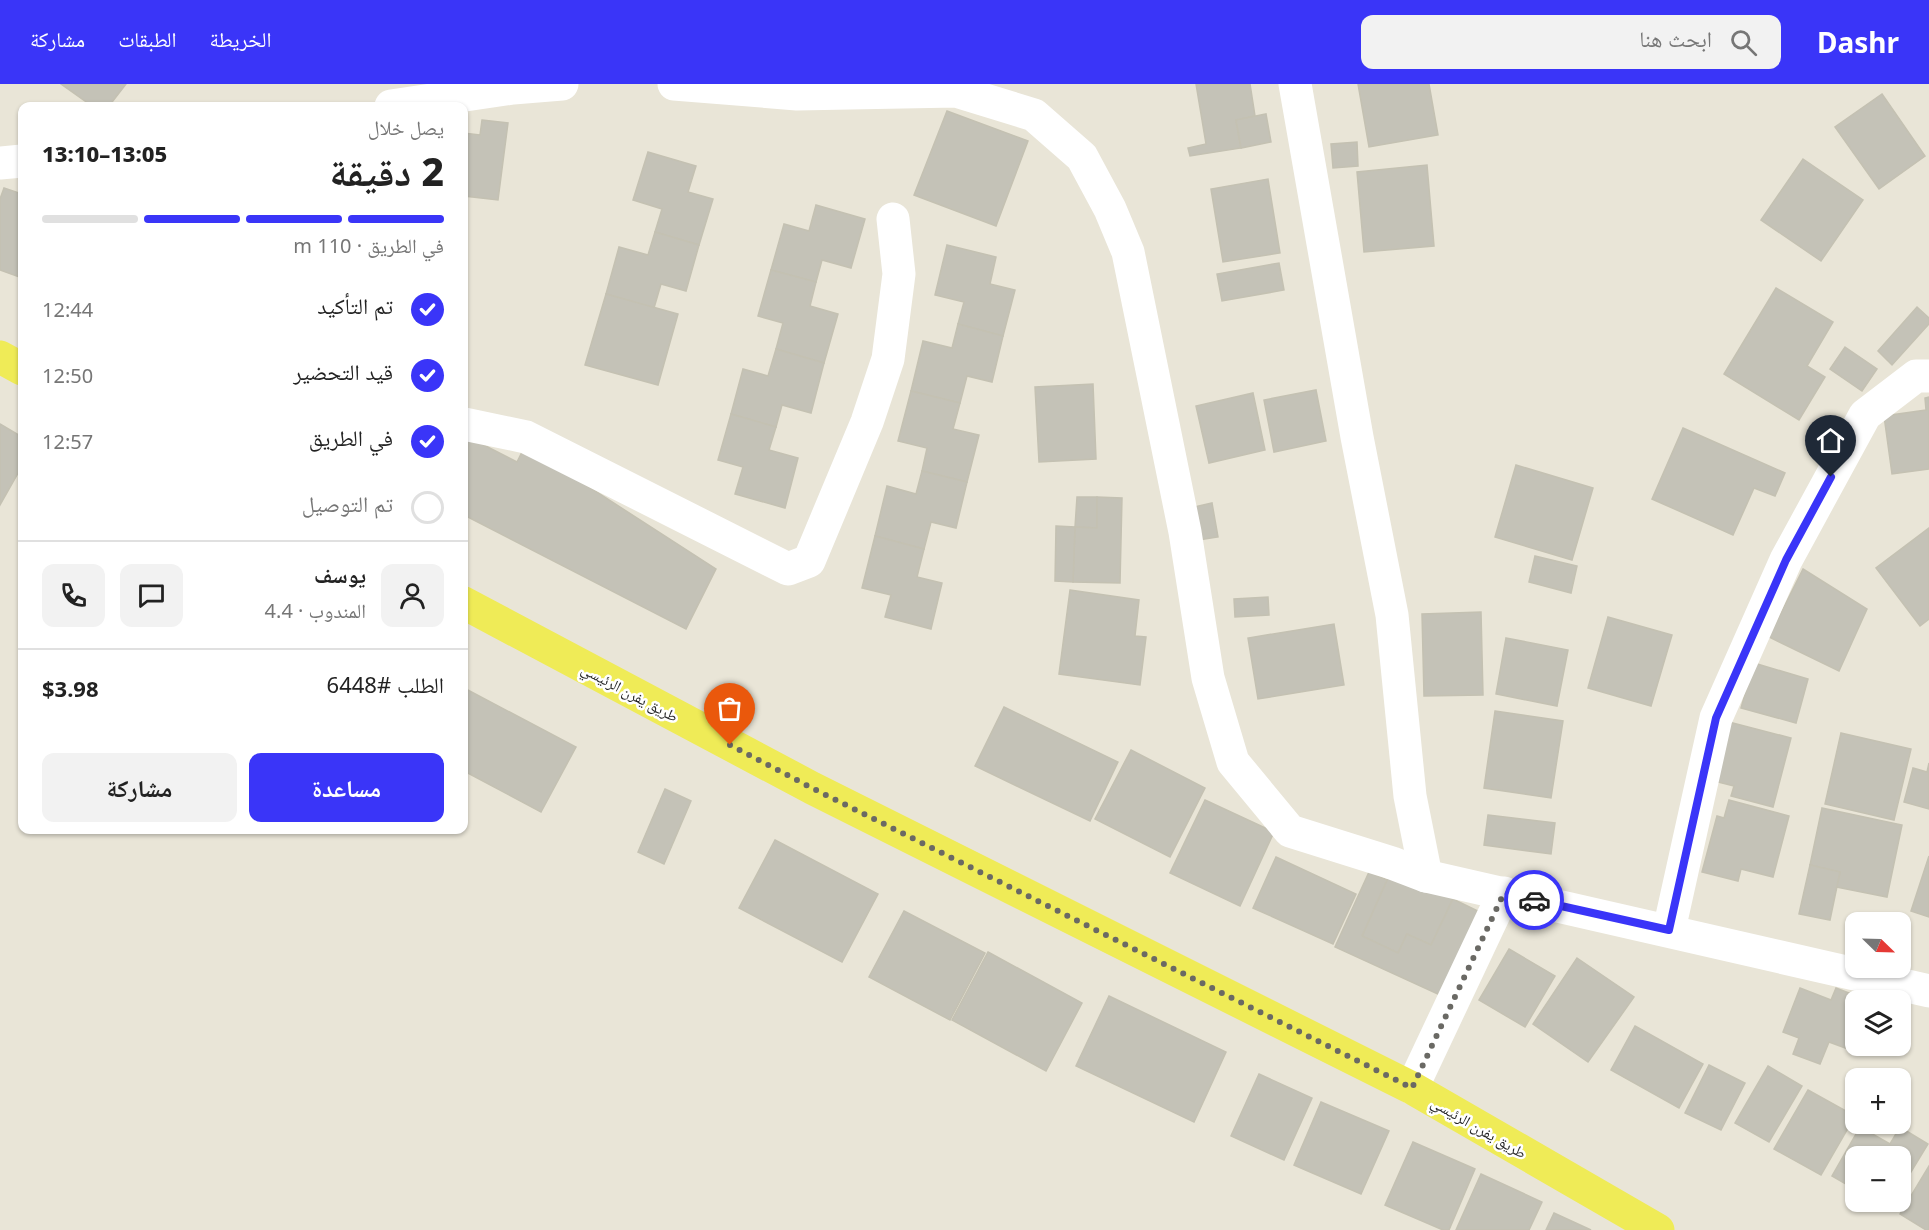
<!DOCTYPE html>
<html lang="ar">
<head>
<meta charset="utf-8">
<style>
  :root { --surface:#fff; --page:#f2f2f2; --text:#222; --muted:#767676; --line:#e0e0e0; --accent:#3a35f8 }
  body { margin:0; font-family:"Noto Sans","Noto Naskh Arabic",sans-serif; background:var(--page); color:var(--text); direction:rtl; height:100vh; display:flex; flex-direction:column; font-size:22px; white-space:nowrap }
  * { box-sizing:border-box; margin:0 }
  p { font-size:20px; color:var(--muted) }
  .icon { flex:none; width:33px; height:33px; fill:none; stroke:currentColor; stroke-width:2; stroke-linecap:round; stroke-linejoin:round }
  .map { position:relative; flex:1; overflow:hidden; direction:ltr }
  .panel { position:absolute; left:18px; top:18px; width:450px; height:732px; display:flex; flex-direction:column; background:var(--surface); border-radius:12px; box-shadow:0 2px 4px #0004; direction:rtl }
  .panel>* { flex:none }
  .needle { width:39px; rotate:113deg }
  .tools { position:absolute; left:1845px; top:828px; display:grid; gap:12px }
  .tools a { display:grid; place-items:center; width:66px; height:66px; border-radius:12px; background:var(--surface); box-shadow:0 2px 4px #0004; font-size:30px }
  .pin { position:absolute; display:grid; place-items:center; width:51px; height:51px; color:#fff; margin:-62px -26px; border-radius:50% 50% 50% 0; rotate:-45deg; box-shadow:0 0 6px #0007 }
  .pin .icon { rotate:45deg }
  .courier { position:absolute; display:grid; place-items:center; width:60px; height:60px; margin:-30px; border:4px solid #3a35f8; border-radius:50%; background:#fff; color:#222; box-shadow:0 2px 8px #0007 }
  .summary em { font-style:normal; font-weight:800 }
  .summary div { display:flex; flex-direction:column-reverse }
  .summary { display:flex; align-items:center; justify-content:space-between; height:102px; padding:0 24px }
  h1 { font-size:39px; font-weight:800; line-height:45px }
  .bar { display:grid; grid-template-columns:repeat(4,1fr); gap:9px 6px; align-content:center; height:72px; padding:0 24px }
  .bar i { height:8px; border-radius:4px; background:var(--line) }
  .bar .on { background:var(--accent) }
  .bar p { grid-column:span 4 }
  .line { display:flex; align-items:center; gap:15px; padding:0 24px; border-top:2px solid var(--line) }
  .line div { flex:1 }
  .round { display:grid; place-items:center; flex:none; width:63px; height:63px; border-radius:12px; background:var(--page) }
  ol { padding:0 24px; list-style:none }
  li { display:flex; align-items:center; gap:18px; height:66px }
  li p { margin-inline-start:auto }
  li .icon { padding:6px; border-radius:50%; background:var(--accent); color:#fff; stroke-width:4 }
  li:last-child { color:var(--muted) }
  li i { width:33px; height:33px; border:3px solid var(--line); border-radius:50% }
  .primary-button { display:flex; gap:12px; margin-top:auto; padding:12px 24px }
  .primary-button a { flex:1; height:69px; border-radius:12px; background:var(--accent); color:#fff; font-size:24px; font-weight:800; line-height:69px; text-align:center }
  .primary-button a+a { background:var(--page); color:var(--text) }
  header { display:flex; align-items:center; gap:36px; box-sizing:border-box; height:84px; padding:0 30px; background:var(--accent); color:#fff }
  header strong { font-size:28px }
  nav { display:flex; gap:33px; margin-inline-start:auto; font-size:21px }
  .search { width:420px; height:54px; background:var(--page); display:flex; align-items:center; gap:15px; box-sizing:border-box; padding:0 21px; border-radius:12px; color:var(--muted); font-size:22px }
  .map>svg:first-child { display:block }
  .building { fill:#c4c2b7; stroke:#c4c1b2; stroke-width:1.5 }
  .lines { fill:none; stroke-linecap:round; stroke-linejoin:round }
  .street { stroke:#fff; stroke-width:33 }
  .primary { stroke:#efeb57; stroke-width:33 }
  .done { stroke:#6a6964; stroke-width:6; stroke-dasharray:0 10.8 }
  .route { stroke:#3a35f8; stroke-width:8 }
  .labels { text-anchor:middle; dominant-baseline:central; stroke-width:5; stroke-linejoin:round; paint-order:stroke }
  .street-label { font-size:15px; fill:#262626; stroke:#fff }
</style>
</head>
<body>
<header>
<strong>Dashr</strong>
<div class="search"><svg class="icon" aria-label="search" viewBox="0 0 24 24"><circle cx="10" cy="10" r="6"/><path d="M15 15l6 6"/></svg>ابحث هنا</div>
<nav><a>الخريطة</a><a>الطبقات</a><a>مشاركة</a></nav>
</header>
<div class="map">
<svg width="1929" height="1146" viewBox="0 0 1929 1146">
  <rect width="100%" height="100%" fill="#e9e5d7"/>
  <!-- building -->
  <g class="building">
    <polygon points="61,0 126,0 109,22 92,22"/>
    <polygon points="1196,0 1250,0 1255,32 1236,36 1241,64 1190,72 1188,64 1206,60"/>
    <polygon points="1358,0 1429,0 1438,51 1369,63"/>
    <polygon points="1882,10 1925,72 1879,105 1835,43"/>
    <polygon points="947,27 1028,57 996,142 914,111"/>
    <polygon points="1266,30 1271,58 1241,64 1236,36"/>
    <polygon points="482,36 508,39 498,116 464,112 464,49 480,51"/>
    <polygon points="1357,58 1358,82 1333,84 1331,60"/>
    <polygon points="648,68 696,82 688,108 713,115 699,161 655,148 662,125 633,116"/>
    <polygon points="1803,75 1863,116 1821,177 1761,136"/>
    <polygon points="1427,81 1434,162 1364,168 1357,88"/>
    <polygon points="1268,95 1280,169 1223,178 1211,105"/>
    <polygon points="4,104 22,110 22,194 0,186 0,115"/>
    <polygon points="816,121 865,135 851,184 822,176 816,198 771,186 784,140 809,147"/>
    <polygon points="655,148 699,161 686,207 661,200 654,224 606,210 619,163 648,171"/>
    <polygon points="947,161 996,173 990,200 1015,206 1003,252 958,240 964,218 935,211"/>
    <polygon points="1279,179 1284,206 1222,217 1217,190"/>
    <polygon points="771,186 816,198 810,222 838,230 824,279 776,265 783,239 758,232"/>
    <polygon points="1776,204 1833,238 1807,282 1825,293 1799,336 1724,290"/>
    <polygon points="606,210 678,230 658,301 585,281"/>
    <polygon points="1917,223 1929,234 1929,240 1892,281 1878,267"/>
    <polygon points="958,240 1003,252 992,298 967,292 960,319 911,307 923,257 952,264"/>
    <polygon points="1845,263 1877,285 1862,307 1830,285"/>
    <polygon points="776,265 824,279 811,329 782,321 776,343 731,330 743,285 768,292"/>
    <polygon points="1093,300 1096,375 1039,378 1035,303"/>
    <polygon points="1316,306 1326,357 1274,368 1264,316"/>
    <polygon points="911,307 960,319 953,345 979,351 967,398 922,387 927,364 898,357"/>
    <polygon points="1253,309 1265,366 1209,379 1196,322"/>
    <polygon points="1929,313 1929,385 1892,390 1884,332 1926,326 1925,314"/>
    <polygon points="731,330 776,343 769,366 798,374 785,424 735,410 743,383 718,376"/>
    <polygon points="0,340 22,353 22,382 0,421"/>
    <polygon points="1683,344 1785,389 1775,412 1754,404 1733,451 1652,415"/>
    <polygon points="468,353 517,378 523,366 558,383 716,485 686,545 464,431 464,362"/>
    <polygon points="1516,381 1593,404 1572,476 1495,453"/>
    <polygon points="922,387 967,398 956,444 931,438 924,465 875,452 887,402 916,410"/>
    <polygon points="1077,413 1097,413 1097,444 1075,443"/>
    <polygon points="1097,413 1122,414 1120,499 1073,498 1075,443 1097,444"/>
    <polygon points="1212,419 1218,453 1199,456 1194,423"/>
    <polygon points="1056,442 1075,443 1073,498 1055,497"/>
    <polygon points="1929,444 1929,535 1920,542 1876,484"/>
    <polygon points="875,452 924,465 917,493 942,499 931,545 885,533 891,511 862,504"/>
    <polygon points="1535,472 1577,482 1571,509 1529,498"/>
    <polygon points="1803,485 1867,525 1839,587 1769,553"/>
    <polygon points="1070,506 1139,516 1135,552 1146,553 1140,601 1059,590"/>
    <polygon points="1268,513 1269,531 1235,533 1234,515"/>
    <polygon points="1481,528 1483,611 1424,612 1422,530"/>
    <polygon points="1608,533 1672,551 1651,622 1588,604"/>
    <polygon points="1334,540 1344,601 1258,615 1248,554"/>
    <polygon points="1506,554 1568,566 1557,622 1496,610"/>
    <polygon points="1754,579 1808,595 1796,639 1741,624"/>
    <polygon points="464,604 576,663 541,728 464,687"/>
    <polygon points="1004,623 1118,678 1090,737 975,682"/>
    <polygon points="1495,627 1563,637 1551,714 1484,704"/>
    <polygon points="1729,638 1791,654 1773,723 1731,712 1734,702 1714,697"/>
    <polygon points="1841,649 1911,665 1894,736 1825,720"/>
    <polygon points="1131,666 1205,704 1170,773 1095,735"/>
    <polygon points="1929,679 1929,725 1904,718 1913,684 1927,688"/>
    <polygon points="665,705 691,717 664,780 638,768"/>
    <polygon points="1205,716 1274,748 1240,822 1170,789"/>
    <polygon points="1729,716 1789,732 1773,793 1741,785 1738,797 1702,788 1717,732 1724,734"/>
    <polygon points="1822,724 1902,741 1887,813 1836,803 1840,788 1810,781"/>
    <polygon points="1488,731 1555,739 1551,770 1484,761"/>
    <polygon points="775,756 878,810 842,878 739,824"/>
    <polygon points="1929,772 1929,833 1911,827"/>
    <polygon points="1276,773 1356,810 1333,860 1253,824"/>
    <polygon points="1810,781 1840,788 1830,836 1799,830"/>
    <polygon points="1391,787 1453,815 1431,861 1407,850 1398,869 1362,852"/>
    <polygon points="1369,788 1387,796 1362,852 1398,869 1407,850 1431,861 1453,815 1478,827 1440,911 1335,863"/>
    <polygon points="904,827 985,869 950,936 869,893"/>
    <polygon points="1509,865 1555,892 1525,943 1479,916"/>
    <polygon points="988,868 1082,919 1046,987 952,936"/>
    <polygon points="1577,874 1634,913 1588,978 1533,940"/>
    <polygon points="1800,904 1831,916 1836,904 1867,916 1856,916 1856,945 1848,965 1829,958 1820,980 1793,970 1799,954 1783,948"/>
    <polygon points="1109,912 1226,968 1194,1038 1076,982"/>
    <polygon points="1635,942 1703,980 1679,1024 1611,986"/>
    <polygon points="1709,981 1745,999 1721,1046 1685,1029"/>
    <polygon points="1768,982 1802,1002 1769,1058 1735,1039"/>
    <polygon points="1259,990 1312,1014 1284,1076 1231,1052"/>
    <polygon points="1808,1006 1855,1032 1821,1091 1774,1065"/>
    <polygon points="1321,1018 1389,1047 1361,1110 1294,1081"/>
    <polygon points="1860,1043 1890,1060 1900,1043 1928,1060 1900,1106 1900,1072 1856,1072 1856,1106 1832,1092"/>
    <polygon points="1413,1058 1475,1085 1449,1146 1443,1146 1385,1121"/>
    <polygon points="1929,1082 1929,1146 1926,1146 1900,1130"/>
    <polygon points="1481,1090 1542,1118 1529,1146 1456,1146"/>
    <polygon points="1554,1129 1591,1146 1546,1146"/>
  </g>
  <g class="lines">
    <!-- street -->
    <g class="street">
      <polyline points="674,0 797,10 956,7 1034,31 1082,73 1110,125 1128,168 1185,448 1208,594 1233,678 1290,747 1392,779 1426,792 1929,907"/>
      <polyline points="1295,0 1357,353 1392,531 1410,712 1426,792"/>
      <polyline points="391,22 513,4 562,0"/>
      <polyline points="0,79 22,77"/>
      <polyline points="464,340 526,353 788,485 809,477 867,338 888,275 899,190 893,135"/>
      <polyline points="1669,846 1716,634 1786,476 1865,331 1916,292 1929,292"/>
      <polyline points="1412,1004 1504,809"/>
    </g>
    <!-- primary -->
    <g class="primary">
      <polyline points="0,273 22,285"/>
      <polyline points="464,519 812,704 1412,1004 1658,1146"/>
    </g>
  </g>
  <g class="lines">
    <!-- done -->
    <polyline class="done" points="730,661 812,704 1412,1004 1504,809 1534,816"/>
    <!-- route -->
    <polyline class="route" points="1534,816 1669,846 1716,634 1786,476 1831,393"/>
  </g>
  <g class="labels">
    <!-- street labels -->
    <g class="street-label">
      <text transform="translate(630 608) rotate(28)">طريق يفرن الرئيسي</text>
      <text transform="translate(1479 1043) rotate(30)">طريق يفرن الرئيسي</text>
    </g>
  </g>
</svg>
<div class="tools">
<a><svg class="needle" viewBox="-14 -14 28 28"><path d="M0-13l5 13h-10z" fill="#e53935"/><path d="M0 13l5-13h-10z" fill="#767676"/></svg></a>
<a><svg class="icon" aria-label="layers" viewBox="0 0 24 24"><path d="M12 4l9 5-9 5-9-5zM3 14l9 5 9-5"/></svg></a>
<a>+</a>
<a>−</a>
</div>
<div class="pin" style="left:730px;top:661px;background:#ea580c"><svg class="icon" aria-label="bag" viewBox="0 0 24 24"><path d="M5 8h14l-1 12H6zM9 8a3 3 0 0 1 6 0"/></svg></div>
<div class="pin" style="left:1831px;top:393px;background:#1f2937"><svg class="icon" aria-label="home" viewBox="0 0 24 24"><path d="M3 11l9-7 9 7M6 9v11h12V9"/></svg></div>
<div class="courier" style="left:1534px;top:816px"><svg class="icon" aria-label="car" viewBox="0 0 24 24"><path d="M5 17H2v-5l4-1 3-4h7l3 4 3 1v5h-3M9 17h6M6 11h13"/><circle cx="7" cy="17" r="2"/><circle cx="17" cy="17" r="2"/></svg></div>
<section class="panel">
<div class="summary"><div><h1>2 دقيقة</h1><p>يصل خلال</p></div><em>13:05–13:10</em></div>
<div class="bar"><i class="on"></i><i class="on"></i><i class="on"></i><i></i><p>في الطريق · 110 m</p></div>
<ol>
<li><svg class="icon" aria-label="check" viewBox="0 0 24 24"><path d="M5 12l5 5 9-10"/></svg>تم التأكيد<p>12:44</p></li>
<li><svg class="icon" aria-label="check" viewBox="0 0 24 24"><path d="M5 12l5 5 9-10"/></svg>قيد التحضير<p>12:50</p></li>
<li><svg class="icon" aria-label="check" viewBox="0 0 24 24"><path d="M5 12l5 5 9-10"/></svg>في الطريق<p>12:57</p></li>
<li><i></i>تم التوصيل</li>
</ol>
<div class="line" style="height:108px"><a class="round"><svg class="icon" aria-label="person" viewBox="0 0 24 24"><circle cx="12" cy="8" r="4"/><path d="M4 21q1-7 8-7t8 7"/></svg></a><div><b>يوسف</b><p>المندوب · 4.4</p></div><a class="round"><svg class="icon" aria-label="chat" viewBox="0 0 24 24"><path d="M4 5h16v11H9l-5 4z"/></svg></a><a class="round"><svg class="icon" aria-label="phone" viewBox="0 0 24 24"><path d="M5 4h4l2 5-3 2q2 4 5 5l2-3 5 2v4C11 20 4 13 5 4z"/></svg></a></div>
<div class="line" style="height:78px"><div>الطلب #6448</div><b>$3.98</b></div>
<div class="primary-button"><a>مساعدة</a><a>مشاركة</a></div>
</section>
</div>
</body>
</html>
